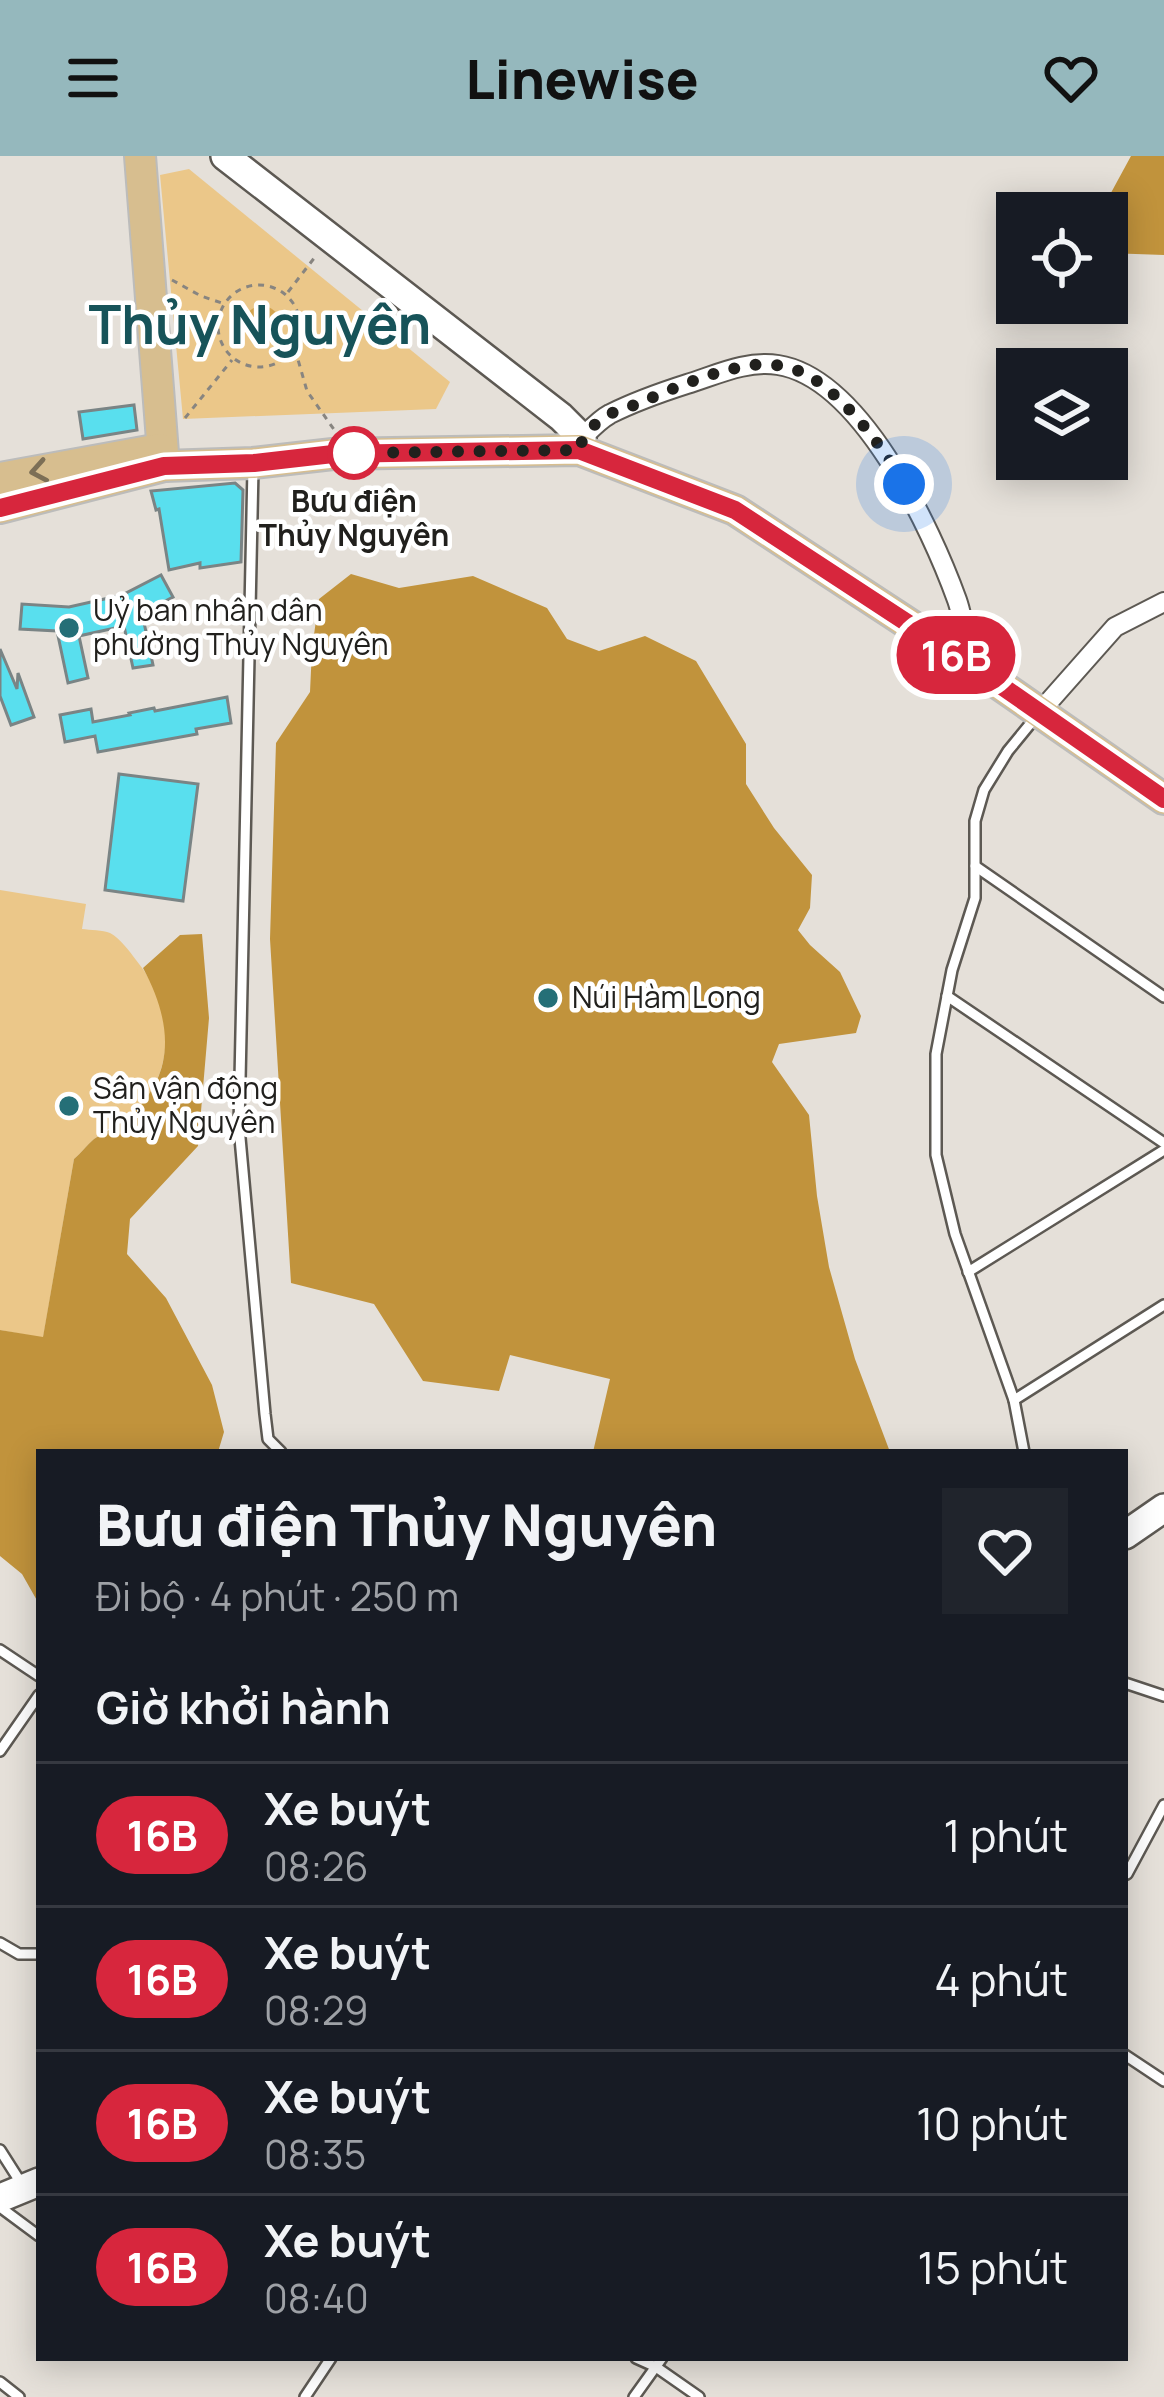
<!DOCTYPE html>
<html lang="vi">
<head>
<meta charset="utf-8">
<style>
	:root { --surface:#171b24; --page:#20242c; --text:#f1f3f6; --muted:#9ea1a6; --line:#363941; --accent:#95b8bd }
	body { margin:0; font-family:Manrope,sans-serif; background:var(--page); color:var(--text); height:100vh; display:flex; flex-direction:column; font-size:45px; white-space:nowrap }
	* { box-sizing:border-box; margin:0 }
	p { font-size:39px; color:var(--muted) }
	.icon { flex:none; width:66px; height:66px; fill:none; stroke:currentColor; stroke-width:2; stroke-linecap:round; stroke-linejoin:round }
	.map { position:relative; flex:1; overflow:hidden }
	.drawer { position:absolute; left:36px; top:1293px; width:1092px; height:912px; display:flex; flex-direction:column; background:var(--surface); border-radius:0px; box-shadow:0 6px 30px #0003 }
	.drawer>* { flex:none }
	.badge { padding:0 24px; border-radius:39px; font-size:42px; line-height:78px }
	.buttons { position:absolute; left:996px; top:36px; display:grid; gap:24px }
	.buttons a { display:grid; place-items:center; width:132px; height:132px; border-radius:0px; background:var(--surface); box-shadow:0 6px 30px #0003; font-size:60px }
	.you { position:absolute; width:60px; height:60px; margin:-30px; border:9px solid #fff; border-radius:50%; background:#1a73e8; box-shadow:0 0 0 18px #1a73e833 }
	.map>.badge { position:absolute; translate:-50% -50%; box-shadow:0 0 0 6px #fff }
	h2 { padding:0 60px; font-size:45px; line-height:108px }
	.round { display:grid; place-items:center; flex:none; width:126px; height:126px; border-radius:0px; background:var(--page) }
	.overview { display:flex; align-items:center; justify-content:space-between; height:204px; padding:0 60px }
	h1 { font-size:57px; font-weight:800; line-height:90px }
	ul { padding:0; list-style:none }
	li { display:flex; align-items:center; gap:36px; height:144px; padding:0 60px; border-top:3px solid var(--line) }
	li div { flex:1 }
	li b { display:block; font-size:45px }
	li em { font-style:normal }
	li .badge { min-width:132px; font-weight:700; text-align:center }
	header { display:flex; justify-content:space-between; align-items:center; height:156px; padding:0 60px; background:var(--accent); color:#111; font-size:54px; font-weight:800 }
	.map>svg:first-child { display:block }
	.green { fill:#ebc789 }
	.forest { fill:#c1933c }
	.water { fill:#d3a44f }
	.building { fill:#59dfee; stroke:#7a8485; stroke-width:3 }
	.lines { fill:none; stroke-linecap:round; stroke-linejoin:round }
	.lane-casing { stroke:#5d5953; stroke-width:14 }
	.street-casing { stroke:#5d5953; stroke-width:22 }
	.secondary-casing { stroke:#5d5953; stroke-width:32 }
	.primary-casing { stroke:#bcbcbb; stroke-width:34 }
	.path { stroke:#888580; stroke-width:3; stroke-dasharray:6 6; stroke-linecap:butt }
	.lane { stroke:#fff; stroke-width:9 }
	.street { stroke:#fff; stroke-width:18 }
	.secondary { stroke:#fff; stroke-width:27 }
	.primary { stroke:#d7be8f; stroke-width:30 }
	.oneway { stroke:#7c6f56 }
	.line-casing { stroke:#fff; stroke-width:27 }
	.line { stroke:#d7263d; stroke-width:18 }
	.walk { stroke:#21201d; stroke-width:12; stroke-dasharray:0 21.6 }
	.stop-dot { fill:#fff; stroke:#d7263d; stroke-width:6 }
	.poi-dot { fill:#256f77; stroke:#fff; stroke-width:4.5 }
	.labels { text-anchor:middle; stroke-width:9; stroke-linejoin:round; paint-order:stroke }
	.stop-label { font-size:30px; font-weight:bold; fill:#21201d; stroke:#fff }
	.poi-label { font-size:30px; fill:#21201d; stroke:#fff; text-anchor:start }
	.town-label { font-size:54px; font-weight:bold; fill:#175359; stroke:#fff }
</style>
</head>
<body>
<header><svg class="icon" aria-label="menu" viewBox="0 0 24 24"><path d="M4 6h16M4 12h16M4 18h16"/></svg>Linewise<svg class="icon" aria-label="heart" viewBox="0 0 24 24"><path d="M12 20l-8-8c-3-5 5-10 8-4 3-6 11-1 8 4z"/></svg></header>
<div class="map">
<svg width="1164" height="2241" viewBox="0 0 1164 2241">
	<rect width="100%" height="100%" fill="#e5e0d9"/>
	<g class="green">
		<path d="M189,13L450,226L436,253L183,263L160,19Z"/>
		<path d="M0,734L86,748L82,773C90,774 103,774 110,777C120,782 130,796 136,804C166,840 177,893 151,935C137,958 114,968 94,983C87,989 81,997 74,1003L43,1182L0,1174Z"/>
	</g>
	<g class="forest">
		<path d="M1131,0H1164V99L1107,97V57H1100Z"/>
		<path d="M351,418L399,432L473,420L547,452L567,483L599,495L645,480L696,505L746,588V628L774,672L812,719L810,752L798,774L810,789L840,816L861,860L856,877L779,888L772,906L809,959L817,1040L829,1111L855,1203L890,1296H593L610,1223L510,1199L499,1235L423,1225L374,1148L291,1127L270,783L276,587L310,536L312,493L319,443Z"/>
		<path d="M202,778L209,862L198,990L130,1063L127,1098L166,1142L212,1229L224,1276L218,1296H39V1448L22,1418L0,1400V1174L43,1181L74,1003C81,997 87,989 94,983C104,976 116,971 126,963C178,920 172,866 143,812L180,779Z"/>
	</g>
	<circle class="water" cx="262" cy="168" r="18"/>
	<g class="building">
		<path d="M134,249L137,274L83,283L79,256Z"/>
		<path d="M235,327L243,334L241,406L200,412V407L169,414L159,353L156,354L151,335Z"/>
		<path d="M161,419L173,441L142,457L153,509L133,512L124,470L79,480L88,522L68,527L57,475L20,473L22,448L69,451L122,439Z"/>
		<path d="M0,493L17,533L18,517L34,561L11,569L0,540Z"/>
		<path d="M227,541L231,567L196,573L197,578L98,596L95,580L65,586L60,559L91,553L93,566L130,559L129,557L154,552L155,555Z"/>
		<path d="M119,618L198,628L183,745L105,734Z"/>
	</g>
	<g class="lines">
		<defs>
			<g id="lane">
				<path d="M253,312L239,971L265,1258L268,1283L281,1296"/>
				<path d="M975,710L1164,841"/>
				<path d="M947,840L1164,987"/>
				<path d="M968,1116L1164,994"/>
				<path d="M1014,1244L1164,1149"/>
				<path d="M1024,1296L1014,1244L955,1078L936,999V898L952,814L975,742V665L984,634L1008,595L1035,562"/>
				<path d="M0,1494L39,1520"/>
				<path d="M1125,1527L1164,1540"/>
				<path d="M0,1595L39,1539"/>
				<path d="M1127,1718L1164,1649"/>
				<path d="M0,1787L19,1798H39"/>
				<path d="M1125,1899L1164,1925"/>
				<path d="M0,1994L21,2027"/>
				<path d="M0,2051L39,2080"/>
				<path d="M636,2202L656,2211L699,2241"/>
				<path d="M0,2226L19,2241"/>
				<path d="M305,2241L331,2202"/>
				<path d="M634,2241L662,2202"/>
			</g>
			<g id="street">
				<path d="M582,282C590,274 599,264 610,258C634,246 662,236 687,228C716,219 747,204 778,209C861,222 931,372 957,444C964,464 966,486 970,508"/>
				<path d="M1038,558L1115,471L1164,446"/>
			</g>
			<g id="secondary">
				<path d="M225,0L561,261L582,282L579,294"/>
				<path d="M1125,1379L1164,1352"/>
				<path d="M0,2042L39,2026"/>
			</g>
			<g id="primary">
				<path d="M140,0L164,310"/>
				<path d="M0,322L160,293"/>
				<path d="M0,352L164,310L253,307L333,298L579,294L735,354L970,508L1164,643"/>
			</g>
		</defs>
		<use href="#lane" class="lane-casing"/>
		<use href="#street" class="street-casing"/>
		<use href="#secondary" class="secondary-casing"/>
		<use href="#primary" class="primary-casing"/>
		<g class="path">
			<path d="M172,124L201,140L222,147"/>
			<circle cx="259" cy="170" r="41"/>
			<path d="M288,136L315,101"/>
			<path d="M295,193L307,235L335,275"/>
			<path d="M185,262L232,204"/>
		</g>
		<use href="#lane" class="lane"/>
		<use href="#street" class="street"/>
		<use href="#secondary" class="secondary"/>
		<use href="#primary" class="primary"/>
	</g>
	<defs><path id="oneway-chevron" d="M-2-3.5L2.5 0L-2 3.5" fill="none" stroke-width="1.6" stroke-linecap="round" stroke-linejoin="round" transform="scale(3)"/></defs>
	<use class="oneway" href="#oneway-chevron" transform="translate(39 315) rotate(170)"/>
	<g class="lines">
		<defs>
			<path id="line" d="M0,352L164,310L254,307L333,298L579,294L735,354L970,508L1164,643"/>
		</defs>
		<use href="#line" class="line-casing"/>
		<use href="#line" class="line"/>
		<path class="walk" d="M354,297H352L579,294C582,280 594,267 607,260C614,255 624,253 632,250C671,234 712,214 754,209C769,207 786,210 799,215C838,231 884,292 904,328"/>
	</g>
	<circle class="stop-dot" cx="354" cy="297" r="24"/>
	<g class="poi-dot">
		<circle cx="69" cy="472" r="12"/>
		<circle cx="548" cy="842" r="12"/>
		<circle cx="69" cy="950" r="12"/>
	</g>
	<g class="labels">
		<g class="stop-label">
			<text x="354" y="356">Bưu điện<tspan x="354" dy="34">Thủy Nguyên</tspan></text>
		</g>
		<g class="poi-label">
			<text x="93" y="465">Uỷ ban nhân dân<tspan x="93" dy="34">phường Thủy Nguyên</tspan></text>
			<text x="572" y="852">Núi Hàm Long</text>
			<text x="93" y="943">Sân vận động<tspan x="93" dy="34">Thủy Nguyên</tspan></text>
		</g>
		<g class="town-label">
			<text x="260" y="188">Thủy Nguyên</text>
		</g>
	</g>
</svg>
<div class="buttons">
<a><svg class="icon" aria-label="locate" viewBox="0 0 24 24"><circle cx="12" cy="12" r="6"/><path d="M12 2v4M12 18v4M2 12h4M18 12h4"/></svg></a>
<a><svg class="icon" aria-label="layers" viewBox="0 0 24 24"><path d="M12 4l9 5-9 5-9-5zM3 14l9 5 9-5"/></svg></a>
</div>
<div class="you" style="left:904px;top:328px"></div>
<b class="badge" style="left:956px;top:499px;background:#d7263d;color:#fff">16B</b>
<section class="drawer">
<div class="overview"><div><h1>Bưu điện Thủy Nguyên</h1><p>Đi bộ · 4 phút · 250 m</p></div><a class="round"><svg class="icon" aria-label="heart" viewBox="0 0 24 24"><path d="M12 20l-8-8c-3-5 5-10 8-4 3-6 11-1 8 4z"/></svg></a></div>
<h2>Giờ khởi hành</h2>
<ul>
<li><span class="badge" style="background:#d7263d;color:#fff">16B</span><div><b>Xe buýt</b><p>08:26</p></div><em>1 phút</em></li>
<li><span class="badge" style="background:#d7263d;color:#fff">16B</span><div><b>Xe buýt</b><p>08:29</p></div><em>4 phút</em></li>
<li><span class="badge" style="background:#d7263d;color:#fff">16B</span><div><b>Xe buýt</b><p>08:35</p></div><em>10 phút</em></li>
<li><span class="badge" style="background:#d7263d;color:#fff">16B</span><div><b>Xe buýt</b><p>08:40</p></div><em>15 phút</em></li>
</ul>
</section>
</div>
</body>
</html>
